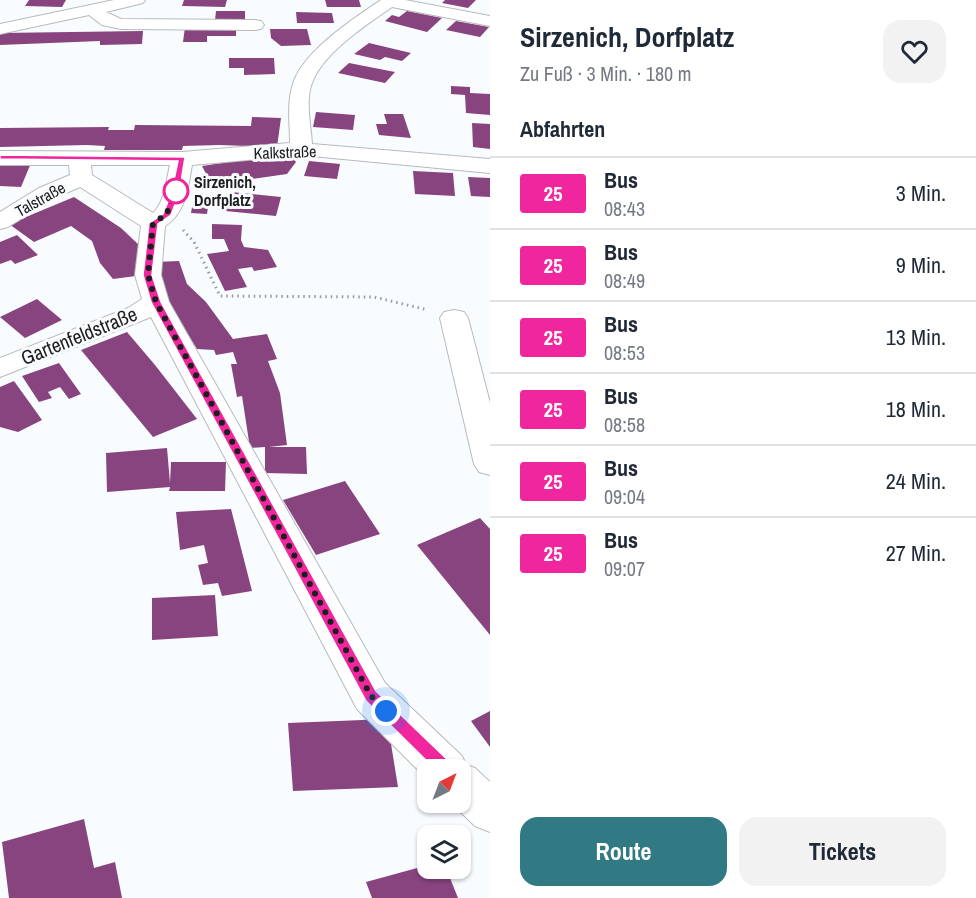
<!DOCTYPE html>
<html lang="de">
<head>
<meta charset="utf-8">
<style>
	:root { --surface:#fff; --page:#f2f2f3; --text:#1f2937; --muted:#747a83; --line:#e0e1e3; --accent:#317983 }
	body { margin:0; font-family:"Archivo Narrow",sans-serif; background:var(--page); color:var(--text); height:100vh; display:flex; flex-direction:column; font-size:22px; white-space:nowrap }
	* { box-sizing:border-box; margin:0 }
	p { font-size:20px; color:var(--muted) }
	.icon { flex:none; width:33px; height:33px; fill:none; stroke:currentColor; stroke-width:2; stroke-linecap:round; stroke-linejoin:round }
	.map { position:relative; flex:1; overflow:hidden }
	.side { display:flex; flex-direction:column; background:var(--surface); width:486px }
	.side>* { flex:none }
	.badge { padding:0 12px; border-radius:4px; font-size:21px; line-height:39px }
	.needle { width:39px; rotate:42deg }
	.buttons { position:absolute; left:417px; top:759px; display:grid; gap:12px }
	.buttons a { display:grid; place-items:center; width:54px; height:54px; border-radius:12px; background:var(--surface); box-shadow:0 2px 4px #0004; font-size:30px }
	.you { position:absolute; width:30px; height:30px; margin:-15px; border:4px solid #fff; border-radius:50%; background:#1a73e8; box-shadow:0 0 0 9px #1a73e833 }
	.map>.badge { position:absolute; translate:-50% -50%; box-shadow:0 0 0 3px #fff }
	h2 { padding:0 30px; font-size:22px; line-height:54px }
	.round { display:grid; place-items:center; flex:none; width:63px; height:63px; border-radius:18px; background:var(--page) }
	.head { display:flex; align-items:center; justify-content:space-between; height:102px; padding:0 30px }
	h1 { font-size:28px; font-weight:800; line-height:45px }
	.cta { display:flex; gap:12px; margin-top:auto; padding:12px 30px }
	.cta a { flex:1; height:69px; border-radius:18px; background:var(--accent); color:#fff; font-size:24px; font-weight:800; line-height:69px; text-align:center }
	.cta a+a { background:var(--page); color:var(--text) }
	ul { padding:0; list-style:none }
	li { display:flex; align-items:center; gap:18px; height:72px; padding:0 30px; border-top:2px solid var(--line) }
	li div { flex:1 }
	li b { display:block; font-size:22px }
	li em { font-style:normal }
	li .badge { min-width:66px; font-weight:700; text-align:center }
	main { display:flex; flex:1; min-height:0 }
	.map>svg:first-child { display:block }
	.building { fill:#88447f }
	.lines { fill:none; stroke-linecap:round; stroke-linejoin:round }
	.minor-casing { stroke:#b6babd; stroke-width:2 }
	.path { stroke:#989a9d; stroke-width:3; stroke-dasharray:1.5 4; stroke-linecap:butt }
	.minor { fill:#fff; fill-rule:evenodd }
	.line { fill:#ef269d; stroke:#fff; stroke-width:1.5 }
	.walk { stroke:#1d1e1f; stroke-width:6; stroke-dasharray:0 10.8 }
	.stop-dot { fill:#fff; stroke:#ef269d; stroke-width:3 }
	.labels { text-anchor:middle; stroke-width:6; stroke-linejoin:round; paint-order:stroke }
	.far-street-label { font-size:16px; fill:#1d1e1f; stroke:#f9fcff }
	.far-stop-label { font-size:16px; font-weight:bold; fill:#1d1e1f; stroke:#f9fcff; text-anchor:start }
	.street-label { font-size:20px; fill:#1d1e1f; stroke:#f9fcff }
</style>
</head>
<body>
<main>
<div class="map">
<svg width="490" height="898" viewBox="0 0 490 898">
	<rect width="100%" height="100%" fill="#f9fcff"/>
	<g class="building">
		<path d="M29,0H66L62,7L25,6Z"/>
		<path d="M184,0H227L225,7L182,6Z"/>
		<path d="M325,0H359L361,7H327Z"/>
		<path d="M445,0H476L468,8L442,3Z"/>
		<path d="M216,11H245V20H215Z"/>
		<path d="M407,11L442,18L427,32L385,21L392,15L399,17Z"/>
		<path d="M296,12L332,13L334,23H297Z"/>
		<path d="M456,21L489,27L480,37L446,30Z"/>
		<path d="M185,27H236V36H207V42H183Z"/>
		<path d="M270,29H307L311,45L281,46L271,38Z"/>
		<path d="M143,31L142,44L100,45V41L0,45V33Z"/>
		<path d="M369,43L411,53L402,61L385,57L380,60L354,54Z"/>
		<path d="M229,58H274L275,74L244,75V68H229Z"/>
		<path d="M349,63L395,72L385,83L338,73Z"/>
		<path d="M451,86L470,87V93L490,94V115L466,113L465,95L451,94Z"/>
		<path d="M316,112L355,115L353,130L313,127Z"/>
		<path d="M384,114H403L411,138L379,135L376,124H387Z"/>
		<path d="M252,117L281,118L277,147L219,145L183,146L182,150H104L105,146L87,145L0,147V128L109,127L108,130H134L135,125L251,126Z"/>
		<path d="M472,123L490,124V149L473,147Z"/>
		<path d="M289,153L296,162L287,174L212,185L202,166Z"/>
		<path d="M309,161L340,164L337,179L304,176Z"/>
		<path d="M0,163H31L21,187L0,186Z"/>
		<path d="M413,171L453,173L455,196L415,194Z"/>
		<path d="M468,177L490,178V197L471,196Z"/>
		<path d="M231,192L281,197L276,216L225,211L228,204L224,203Z"/>
		<path d="M74,197L121,228L139,245L136,276L113,279L100,263L92,241L71,226L34,242L9,224Z"/>
		<path d="M193,201H209L207,214L191,213Z"/>
		<path d="M212,224L242,225L241,240L244,247L268,250L277,267L254,271L252,267L238,269L247,287L225,291L207,254L229,251L224,239H212Z"/>
		<path d="M17,235L38,255L15,264L11,260L0,264V242Z"/>
		<path d="M179,261L187,284L206,302L233,339L267,334L277,359L268,361L280,393L287,445L269,447H306L307,474L265,473V447L250,448L242,396L237,397L231,364H237L233,352L216,355L214,350L197,349L173,311L163,290L155,262Z"/>
		<path d="M37,299L62,320L25,338L0,317Z"/>
		<path d="M127,332L155,365L197,419L153,437L81,350Z"/>
		<path d="M59,363L81,394L69,399L60,387L48,392L52,398L39,402L22,376Z"/>
		<path d="M14,381L42,420L18,432L0,427V387Z"/>
		<path d="M167,448L170,483L171,462H226L225,491H169L170,487L107,492L106,453Z"/>
		<path d="M345,481L380,534L316,555L283,500Z"/>
		<path d="M231,509L252,591L222,596L218,583L203,585L198,565L208,563L204,545L180,550L176,512Z"/>
		<path d="M480,518L490,529V635L417,545Z"/>
		<path d="M215,595L218,636L152,640V598Z"/>
		<path d="M490,711V747L471,721Z"/>
		<path d="M387,719L398,787L293,791L288,723Z"/>
		<path d="M84,819L94,868L115,862L122,898H9L2,842Z"/>
		<path d="M428,865V868H446L458,898H372L366,882Z"/>
	</g>
	<g class="lines">
		<defs>
			<g id="minor">
				<path d="M114,0H145L143,3L106,12L121,19L255,20L261,21L264,25L261,29L255,30L121,29L102,25L89,15L0,34V24Z"/>
				<path d="M381,0H405L490,16V26L392,7C366,25 323,53 312,83C305,101 311,125 312,144L490,159V173L301,155L192,165C188,187 186,213 165,226L161,275L169,302L385,683L462,756L466,765L475,768L490,782V832L475,826L450,802H460V770H428V780L357,709L151,317L0,377V358L128,308L142,299L135,275L141,226L80,187L55,198L8,227L0,229V212L39,188L70,175L69,165H0V151L182,152L290,143C290,125 287,105 292,87C300,53 353,19 381,0ZM91,165H170C166,181 165,202 153,213L92,175Z"/>
				<path d="M454,310L464,312L468,318L490,403V475L479,472L474,464L440,318L444,312Z"/>
			</g>
		</defs>
		<use href="#minor" class="minor-casing"/>
		<path class="path" d="M183,230L194,242L220,296L374,297L428,310"/>
		<use href="#minor" class="minor"/>
	</g>
	<path class="line" d="M0,155L185,157L179,194L171,215L158,224L152,275L161,302L376,691L452,764L455,770L452,775L447,777L441,775L366,701L151,302L143,275L149,223L163,214L171,194L178,161L0,159Z"/>
	<g class="lines">
		<path class="walk" d="M176,191L166,215L153,223L148,275L156,302L371,696L386,711"/>
	</g>
	<circle class="stop-dot" cx="176" cy="191" r="12"/>
	<g class="labels">
		<g class="far-street-label">
			<text transform="translate(285 152) rotate(-2)" y="6">Kalkstraße</text>
			<text transform="translate(40 199) rotate(-29)" y="6">Talstraße</text>
		</g>
		<g class="far-stop-label">
			<text x="194" y="188">Sirzenich,<tspan x="194" dy="18">Dorfplatz</tspan></text>
		</g>
		<g class="street-label">
			<text transform="translate(79 336) rotate(-22)" y="7">Gartenfeldstraße</text>
		</g>
	</g>
</svg>
<div class="buttons">
<a><svg class="needle" viewBox="-14 -14 28 28"><path d="M0-13l5 13h-10z" fill="#e53935"/><path d="M0 13l5-13h-10z" fill="#747a83"/></svg></a>
<a><svg class="icon" aria-label="layers" viewBox="0 0 24 24"><path d="M12 4l9 5-9 5-9-5zM3 14l9 5 9-5"/></svg></a>
</div>
<div class="you" style="left:386px;top:711px"></div>
</div>
<section class="side">
<div class="head"><div><h1>Sirzenich, Dorfplatz</h1><p>Zu Fuß · 3 Min. · 180 m</p></div><a class="round"><svg class="icon" aria-label="heart" viewBox="0 0 24 24"><path d="M12 20l-8-8c-3-5 5-10 8-4 3-6 11-1 8 4z"/></svg></a></div>
<h2>Abfahrten</h2>
<ul>
<li><span class="badge" style="background:#ef269d;color:#fff">25</span><div><b>Bus</b><p>08:43</p></div><em>3 Min.</em></li>
<li><span class="badge" style="background:#ef269d;color:#fff">25</span><div><b>Bus</b><p>08:49</p></div><em>9 Min.</em></li>
<li><span class="badge" style="background:#ef269d;color:#fff">25</span><div><b>Bus</b><p>08:53</p></div><em>13 Min.</em></li>
<li><span class="badge" style="background:#ef269d;color:#fff">25</span><div><b>Bus</b><p>08:58</p></div><em>18 Min.</em></li>
<li><span class="badge" style="background:#ef269d;color:#fff">25</span><div><b>Bus</b><p>09:04</p></div><em>24 Min.</em></li>
<li><span class="badge" style="background:#ef269d;color:#fff">25</span><div><b>Bus</b><p>09:07</p></div><em>27 Min.</em></li>
</ul>
<div class="cta"><a>Route</a><a>Tickets</a></div>
</section>
</main>
</body>
</html>
